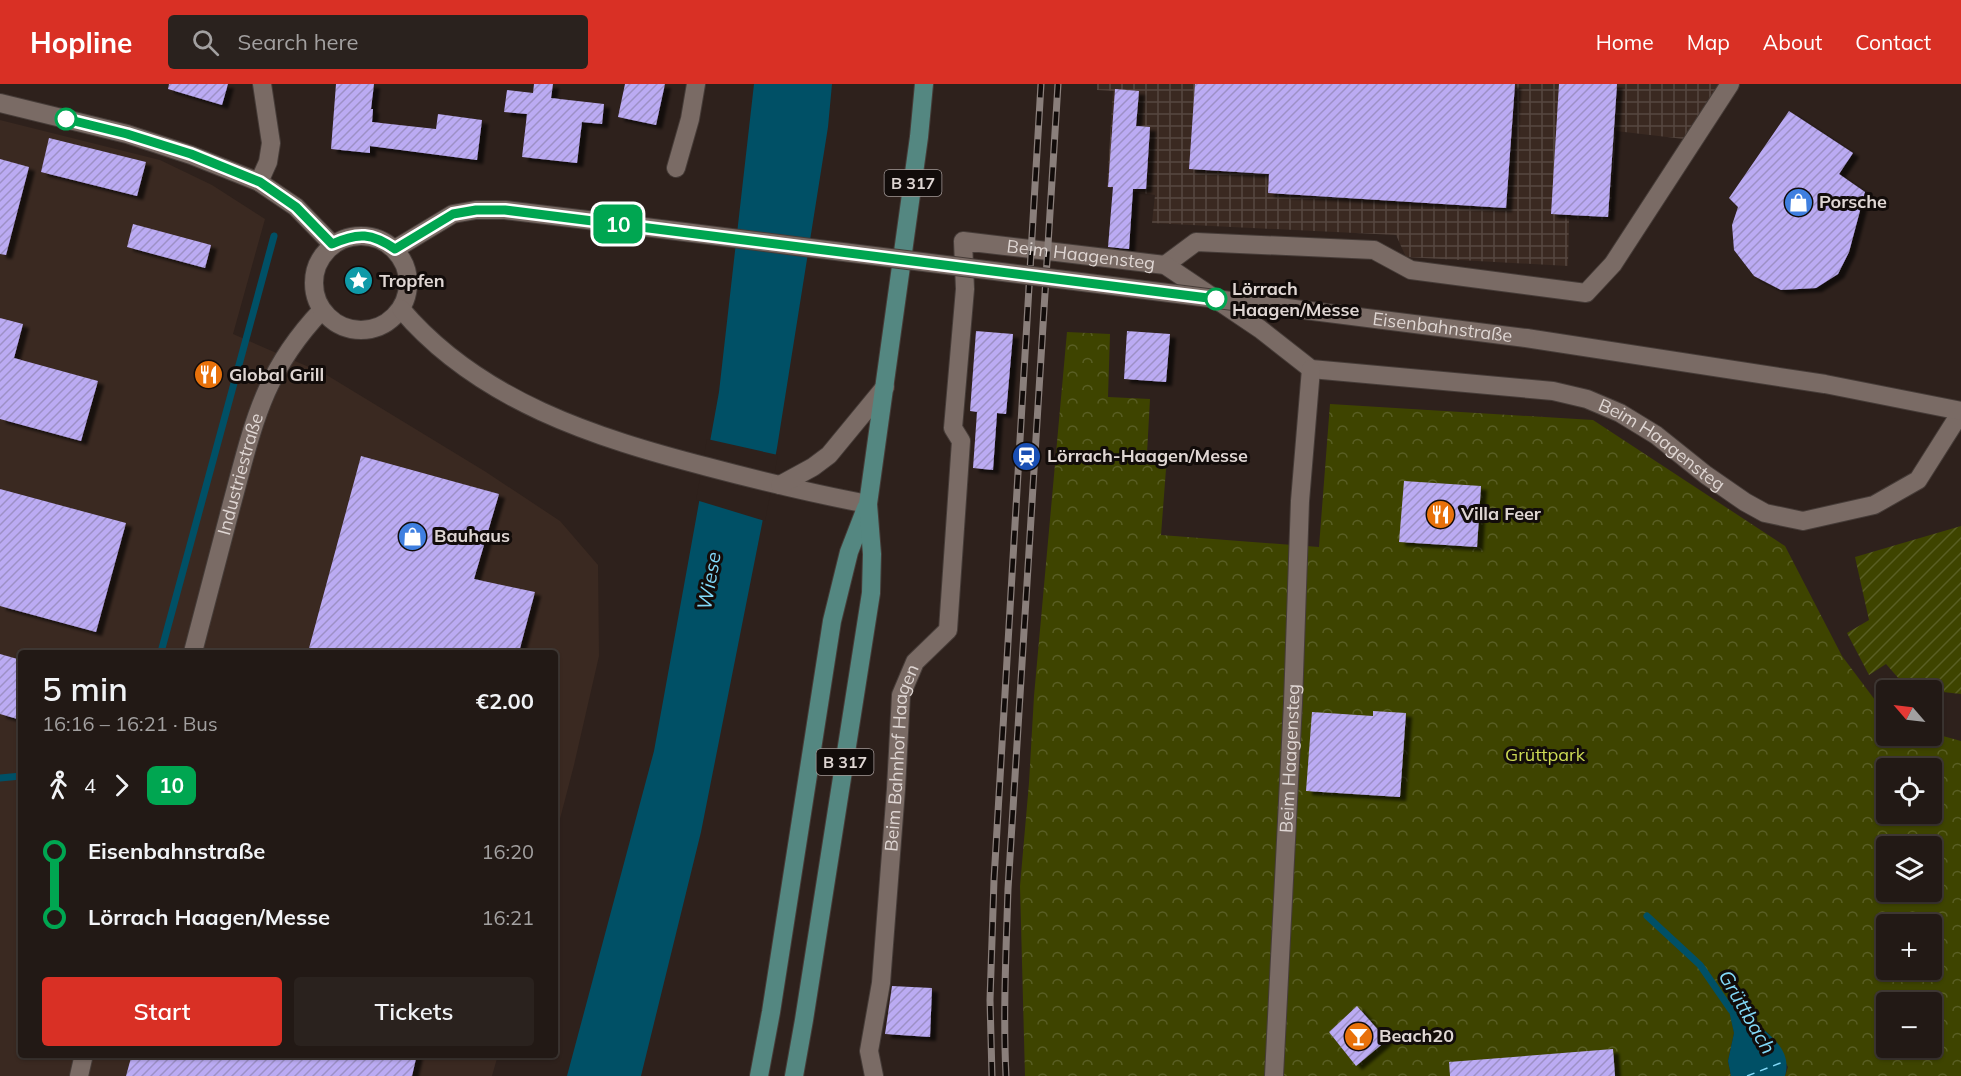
<!DOCTYPE html>
<html lang="en">
<head>
<meta charset="utf-8">
<style>
	:root { --surface:#221915; --page:#2a221e; --text:#f1f3f6; --muted:#a2a0a0; --line:#3f3834; --accent:#d93025 }
	body { margin:0; font-family:Mulish,sans-serif; background:var(--page); color:var(--text); height:100vh; display:flex; flex-direction:column; font-size:22px; white-space:nowrap }
	* { box-sizing:border-box; margin:0 }
	p { font-size:20px; color:var(--muted) }
	.icon { flex:none; width:33px; height:33px; fill:none; stroke:currentColor; stroke-width:2; stroke-linecap:round; stroke-linejoin:round }
	.map { position:relative; flex:1; overflow:hidden }
	.side { position:absolute; left:18px; top:566px; width:540px; height:408px; display:flex; flex-direction:column; background:var(--surface); border-radius:6px; box-shadow:0 2px 4px #0004,0 0 0 2px var(--line) }
	.side>* { flex:none }
	.badge { padding:0 12px; border-radius:9px; font-size:21px; line-height:39px }
	.needle { width:39px; rotate:298deg }
	.tools { position:absolute; left:1876px; top:596px; display:grid; gap:12px }
	.tools a { display:grid; place-items:center; width:66px; height:66px; border-radius:6px; background:var(--surface); box-shadow:0 2px 4px #0004,0 0 0 2px var(--line); font-size:30px }
	.map>.badge { position:absolute; translate:-50% -50%; box-shadow:0 0 0 3px #fff }
	.legs { display:flex; align-items:center; gap:9px; height:66px; padding:0 24px; font-size:20px }
	.legs p { margin-inline-start:auto }
	.head { display:flex; align-items:center; justify-content:space-between; height:102px; padding:0 24px }
	h1 { font-size:33px; font-weight:600; line-height:45px }
	.action { display:flex; gap:12px; margin-top:auto; padding:12px 24px }
	.action a { flex:1; height:69px; border-radius:6px; background:var(--accent); color:#fff; font-size:24px; font-weight:600; line-height:69px; text-align:center }
	.action a+a { background:var(--page); color:var(--text) }
	ul { padding:0 24px; list-style:none }
	li { display:flex; align-items:center; gap:21px; height:66px; font-size:22px }
	li i { display:grid; place-items:center; width:9px; height:100%; margin:0 8px; background:currentColor }
	li i::after { content:''; width:15px; height:15px; margin:-8px; border:4px solid; border-radius:50%; background:var(--surface) }
	li p { margin-inline-start:auto }
	li:first-child i { background:linear-gradient(#0000 50%,currentColor 0) }
	li:last-child i { background:linear-gradient(currentColor 50%,#0000 0) }
	header { display:flex; align-items:center; gap:36px; box-sizing:border-box; height:84px; padding:0 30px; background:var(--accent); color:#fff }
	header strong { font-size:28px }
	nav { display:flex; gap:33px; margin-inline-start:auto; font-size:21px }
	.search { width:420px; height:54px; background:var(--page); display:flex; align-items:center; gap:15px; box-sizing:border-box; padding:0 21px; border-radius:6px; color:var(--muted); font-size:22px }
	.map>svg:first-child { display:block }
	.built { fill:#3a2921 }
	.industrial { fill:url(#industrial-grid) }
	.park { fill:url(#park-crowns); fill-rule:evenodd }
	.garden { fill:url(#garden-furrows) }
	.water { fill:#005066 }
	.pier { fill:#2e211c }
	.lines { fill:none; stroke-linecap:round; stroke-linejoin:round }
	.stream { stroke:#005066; stroke-width:7 }
	.ferry { stroke:#82d9f8; stroke-width:1.5; stroke-dasharray:8 6; stroke-linecap:butt }
	.building { fill:url(#building-hatch); filter:url(#shadow) }
	.minor-casing { stroke:#463c38; stroke-width:20 }
	.tertiary-casing { stroke:#463c38; stroke-width:20 }
	.primary-casing { stroke:#463c38; stroke-width:20 }
	.minor { stroke:#7a6b65; stroke-width:18 }
	.tertiary { stroke:#7a6b65; stroke-width:18 }
	.primary { stroke:#548781; stroke-width:18 }
	.rail-casing { stroke:#8a7f7b; stroke-width:7 }
	.rail { stroke:#120c0a; stroke-width:4.5; stroke-dasharray:14; stroke-linecap:butt }
	.tertiary-bridge-casing { stroke:#463c38; stroke-width:20; stroke-linecap:butt }
	.tertiary-bridge { stroke:#7a6b65; stroke-width:18 }
	.line-1-casing { stroke:#fff; stroke-width:14 }
	.line-1 { stroke:#00a651; stroke-width:9 }
	.stop-1-dot { fill:#fff; stroke:#00a651; stroke-width:3 }
	.labels { text-anchor:middle; stroke-width:6; stroke-linejoin:round; paint-order:stroke }
	.shield { fill:#120c0a; stroke:#a29997; stroke-width:1.5 }
	.shield-label { font-size:16px; font-weight:bold; fill:#dfd6d3 }
	.poi-label { font-size:18px; font-weight:bold; fill:#dfd6d3; stroke:#120c0a; text-anchor:start }
	.street-label { font-size:18px; fill:#dfd6d3; stroke:#120c0a }
	.stop-label { font-size:18px; font-weight:bold; fill:#dfd6d3; stroke:#120c0a; text-anchor:start }
	.park-label { font-size:18px; fill:#cddb55; stroke:#120c0a }
	.water-label { font-size:20px; font-style:italic; fill:#82d9f8; stroke:#120c0a }
</style>
</head>
<body>
<header>
<strong>Hopline</strong>
<div class="search"><svg class="icon" aria-label="search" viewBox="0 0 24 24"><circle cx="10" cy="10" r="6"/><path d="M15 15l6 6"/></svg>Search here</div>
<nav><a>Home</a><a>Map</a><a>About</a><a>Contact</a></nav>
</header>
<div class="map">
<svg width="1961" height="992" viewBox="0 0 1961 992">
	<defs>
		<pattern id="industrial-grid" width="8" height="8" patternUnits="userSpaceOnUse" patternTransform="scale(1.5)"><rect width="8" height="8" fill="#3a2921"/><path d="M0 4h8M4 0v8" fill="none" stroke="#564740"/></pattern>
		<pattern id="park-crowns" width="20" height="18" patternUnits="userSpaceOnUse" patternTransform="scale(1.5)"><rect width="20" height="18" fill="#3e4400"/><path d="M2 6a3 3 0 1 1 6 0M12 15a3 3 0 1 1 6 0" fill="none" stroke="#595e24"/></pattern>
		<pattern id="garden-furrows" width="10" height="10" patternUnits="userSpaceOnUse" patternTransform="scale(1.5)"><rect width="10" height="10" fill="#3e4400"/><path d="M-1 1l2-2M0 10L10 0M9 11l2-2" fill="none" stroke="#595e24"/></pattern>
		<pattern id="building-hatch" width="6" height="6" patternUnits="userSpaceOnUse" patternTransform="scale(1.5)"><rect width="6" height="6" fill="#bbabf3"/><path d="M-1 1l2-2M0 6l6-6M5 7l2-2" fill="none" stroke="#9d90c6"/></pattern>
		<filter id="shadow"><feDropShadow dx="6" dy="4" stdDeviation="1.5" flood-color="#0009"/></filter>
	</defs>
	<rect width="100%" height="100%" fill="#2e211c"/>
	<path class="built" d="M0,36L160,76L212,101L265,135L233,250L325,290L486,388L560,437L598,481L599,572L574,681L555,754V568H21V970L498,971L492,992H0Z"/>
	<path class="industrial" d="M1097,0H1720L1684,55L1616,47L1610,136L1569,134L1568,182L1406,173L1396,151L1152,139L1155,111L1107,103L1113,7L1097,6Z"/>
	<path class="park" d="M1067,248L1110,250L1108,313L1150,315L1147,369L1167,372L1161,451L1319,463L1330,320L1593,336L1785,462L1842,572L1887,632V651H1932V649L1961,657V992H1785L1788,983L1769,950L1728,918L1734,949L1728,977L1731,992H1025L1020,802L1029,699L1034,612ZM1887,684H1932V729H1887ZM1887,762H1932V807H1887ZM1887,840H1932V885H1887ZM1887,918H1932V963H1887Z"/>
	<path class="garden" d="M1961,442V610L1907,604L1886,580L1869,591L1847,549L1869,536L1855,473Z"/>
	<g class="water">
		<path d="M754,0H832L828,43L777,364L701,748L641,992H567L654,667L719,308Z"/>
		<path d="M1727,918C1739,925 1747,932 1758,941C1774,954 1792,969 1785,992H1731L1728,977L1734,949Z"/>
	</g>
	<path class="pier" d="M707,355L778,371L765,437L696,416Z"/>
	<g class="lines">
		<g class="stream">
			<path d="M161,568L274,152"/>
			<path d="M0,694L21,692"/>
			<path d="M1647,832L1700,881L1731,926"/>
		</g>
		<path class="ferry" d="M1747,992L1783,978"/>
	</g>
	<g class="building">
		<path d="M169,0H228L222,21L168,5Z"/>
		<path d="M336,0H374L371,25H373L372,38L436,45L438,30L482,36L477,76L370,62V69L331,65Z"/>
		<path d="M534,0H553L551,14L604,20L602,40L582,38L577,79L522,73L527,30L504,28L507,6L533,9Z"/>
		<path d="M625,0H665L656,41L618,33Z"/>
		<path d="M1195,0H1515L1506,124L1268,109L1269,90L1189,85Z"/>
		<path d="M1559,0H1617L1608,133L1551,130Z"/>
		<path d="M1115,5L1139,7L1136,42L1150,43L1146,105H1133L1129,165L1108,163L1113,103H1108Z"/>
		<path d="M1789,27L1853,69L1839,90L1865,108L1849,168L1838,190L1816,204L1781,206L1754,192L1734,166L1732,141L1738,123L1729,114Z"/>
		<path d="M49,54L146,78L137,112L41,88Z"/>
		<path d="M0,75L29,83L6,171L0,170Z"/>
		<path d="M133,140L211,161L205,184L127,163Z"/>
		<path d="M0,234L23,240L14,274L98,297L81,357L0,335Z"/>
		<path d="M976,247L1013,250L1006,330L997,329L993,386L973,384L977,328L970,327Z"/>
		<path d="M1127,247L1170,250L1166,298L1124,295Z"/>
		<path d="M361,372L499,410L474,495L535,508L519,568H308Z"/>
		<path d="M1404,397L1481,402L1477,463L1399,458Z"/>
		<path d="M0,405L126,439L96,548L0,522Z"/>
		<path d="M0,570L21,576V636L0,630Z"/>
		<path d="M1373,627L1406,629L1400,713L1306,707L1312,628L1373,632Z"/>
		<path d="M892,902L932,904L930,953L885,950Z"/>
		<path d="M1357,922L1387,956L1356,982L1329,948Z"/>
		<path d="M1613,965L1615,992H1450L1449,978Z"/>
		<path d="M132,970H417L412,992H126Z"/>
	</g>
	<g class="lines">
		<defs>
			<g id="minor">
				<path d="M676,84L690,35L696,0"/>
				<path d="M259,98L268,78L271,59L262,0"/>
				<path d="M1165,181L1196,158L1374,166L1411,186L1586,209L1613,180L1730,0"/>
				<path id="s1" d="M193,568C206,520 218,471 231,423C253,342 262,289 322,226"/>
				<path d="M79,992L84,970"/>
				<path id="s2" d="M874,992L869,967L881,899L896,705L901,611L915,578L948,546L961,357L953,344L965,205L963,157L1165,181L1260,245L1311,285L1553,307L1587,315L1620,329L1656,351L1706,391L1745,418L1765,429L1803,437L1874,421L1918,396L1961,328"/>
				<path id="s3" d="M1274,992L1293,619L1300,417L1311,285"/>
			</g>
			<g id="tertiary">
				<path d="M0,19L127,50L191,71L259,98L296,123L332,160"/>
				<circle cx="361" cy="199" r="47"/>
				<path d="M395,165L453,130L476,126H505L629,141"/>
				<path d="M401,225C479,317 596,354 708,383C761,397 814,410 868,420"/>
				<path d="M1526,254L1825,300L1961,327"/>
				<path d="M780,401L813,383L829,371L885,303"/>
			</g>
			<g id="primary">
				<path d="M759,992L771,928L832,537L849,468L866,424"/>
				<path d="M794,992L804,936L871,509L872,470L868,420L919,53L924,0"/>
			</g>
		</defs>
		<use href="#minor" class="minor-casing"/>
		<use href="#tertiary" class="tertiary-casing"/>
		<use href="#primary" class="primary-casing"/>
		<use href="#minor" class="minor"/>
		<use href="#tertiary" class="tertiary"/>
		<use href="#primary" class="primary"/>
		<defs>
			<g id="rail">
				<path d="M992,992L990,916L994,796L1041,0"/>
				<path d="M1006,992C1003,930 1006,868 1008,805L1058,0"/>
			</g>
		</defs>
		<use href="#rail" class="rail-casing"/>
		<use href="#rail" class="rail"/>
		<defs>
			<g id="tertiary-bridge">
				<path id="s4" d="M629,141L1526,254"/>
			</g>
		</defs>
		<use href="#tertiary-bridge" class="tertiary-bridge-casing"/>
		<use href="#tertiary-bridge" class="tertiary-bridge"/>
	</g>
	<g class="lines">
		<defs>
			<path id="line-1" d="M66,35L127,50L191,70L260,98L296,123L332,160C358,148 372,149 395,165L453,130L476,126H505L1216,215"/>
		</defs>
		<use href="#line-1" class="line-1-casing"/>
		<use href="#line-1" class="line-1"/>
	</g>
	<defs>
		<symbol id="shop-disc" viewBox="-11 -11 22 22"><circle r="9.5" fill="#3f7fe0" stroke="#120c0a"/><path d="M-5-2.5h2.3a2.7 3.5 0 0 1 5.4 0H5L5.5 6h-11ZM-1.5-2.5h3a1.5 2.3 0 0 0-3 0Z" fill="#fff"/></symbol>
		<symbol id="sight-disc" viewBox="-11 -11 22 22"><circle r="9.5" fill="#0f9aa8" stroke="#120c0a"/><path d="M0-6L1.8-2.2L6-1.7L2.9 1.2L3.7 5.4L0 3.3L-3.7 5.4L-2.9 1.2L-6-1.7L-1.8-2.2Z" fill="#fff"/></symbol>
		<symbol id="restaurant-disc" viewBox="-11 -11 22 22"><circle r="9.5" fill="#e8710a" stroke="#120c0a"/><path d="M-5-6h1v4h1v-4h1v4h1v-4h1v5L-1.5 .5V6h-2V.5L-5-1ZM5-6V6H3V1.5H1.5Q1.5-4 5-6Z" fill="#fff"/></symbol>
		<symbol id="station-disc" viewBox="-11 -11 22 22"><circle r="9.5" fill="#1a4fb4" stroke="#120c0a"/><path d="M-3-6H3Q5-6 5-4V2Q5 4 3 4L4.5 6H3L1.5 4h-3L-3 6H-4.5L-3 4Q-5 4-5 2V-4Q-5-6-3-6ZM-3.5-4v3h7v-3ZM-3.5 1v1.5H-2V1ZM2 1v1.5H3.5V1Z" fill="#fff"/></symbol>
		<symbol id="bar-disc" viewBox="-11 -11 22 22"><circle r="9.5" fill="#e8710a" stroke="#120c0a"/><path d="M-6-5H6L.8 .8V4.5H3.5V6h-7V4.5H-.8V.8Z" fill="#fff"/></symbol>
	</defs>
	<g fill-rule="evenodd">
		<use href="#shop-disc" x="1782" y="102" width="33" height="33"/>
		<use href="#sight-disc" x="342" y="180" width="33" height="33"/>
		<use href="#restaurant-disc" x="192" y="274" width="33" height="33"/>
		<use href="#station-disc" x="1010" y="356" width="33" height="33"/>
		<use href="#restaurant-disc" x="1424" y="414" width="33" height="33"/>
		<use href="#shop-disc" x="396" y="436" width="33" height="33"/>
		<use href="#bar-disc" x="1342" y="936" width="33" height="33"/>
	</g>
	<g class="stop-1-dot">
		<circle cx="66" cy="35" r="10"/>
		<circle cx="1216" cy="215" r="10"/>
	</g>
	<g class="labels">
		<g class="shield">
			<rect x="884.5" y="86" width="57" height="26" rx="4.5"/>
			<rect x="816.5" y="665" width="57" height="26" rx="4.5"/>
		</g>
		<g class="shield-label">
			<text x="913" y="105">B 317</text>
			<text x="845" y="684">B 317</text>
		</g>
		<g class="poi-label">
			<text x="1819" y="124">Porsche</text>
			<text x="379" y="203">Tropfen</text>
			<text x="229" y="297">Global Grill</text>
			<text x="1047" y="378">Lörrach-Haagen/Messe</text>
			<text x="1461" y="436">Villa Feer</text>
			<text x="434" y="458">Bauhaus</text>
			<text x="1379" y="958">Beach20</text>
		</g>
		<g class="street-label">
			<text dy="6" stroke="none"><textPath href="#s2" startOffset="976">Beim Haagensteg</textPath></text>
			<text dy="6" stroke="none"><textPath href="#s4" startOffset="820">Eisenbahnstraße</textPath></text>
			<text dy="6" stroke="none"><textPath href="#s2" startOffset="1606">Beim Haagensteg</textPath></text>
			<text dy="6" stroke="none"><textPath href="#s1" startOffset="184">Industriestraße</textPath></text>
			<text dy="6" stroke="none"><textPath href="#s3" startOffset="318">Beim Haagensteg</textPath></text>
			<text dy="6" stroke="none"><textPath href="#s2" startOffset="321">Beim Bahnhof Haagen</textPath></text>
		</g>
		<g class="stop-label">
			<text x="1232" y="211">Lörrach<tspan x="1232" dy="21">Haagen/Messe</tspan></text>
		</g>
		<g class="park-label">
			<text x="1545" y="677">Grüttpark</text>
		</g>
		<g class="water-label">
			<text transform="translate(709 497) rotate(-80)" y="7">Wiese</text>
			<text transform="translate(1747 928) rotate(60)" y="7">Grüttbach</text>
		</g>
	</g>
</svg>
<div class="tools">
<a><svg class="needle" viewBox="-14 -14 28 28"><path d="M0-13l5 13h-10z" fill="#e53935"/><path d="M0 13l5-13h-10z" fill="#a2a0a0"/></svg></a>
<a><svg class="icon" aria-label="locate" viewBox="0 0 24 24"><circle cx="12" cy="12" r="6"/><path d="M12 2v4M12 18v4M2 12h4M18 12h4"/></svg></a>
<a><svg class="icon" aria-label="layers" viewBox="0 0 24 24"><path d="M12 4l9 5-9 5-9-5zM3 14l9 5 9-5"/></svg></a>
<a>+</a>
<a>−</a>
</div>
<b class="badge" style="left:618px;top:140px;background:#00a651;color:#fff">10</b>
<section class="side">
<div class="head"><div><h1>5 min</h1><p>16:16 – 16:21 · Bus</p></div><b>€2.00</b></div>
<div class="legs"><svg class="icon" aria-label="walk" viewBox="0 0 24 24"><circle cx="13" cy="4" r="2"/><path d="M13 8l-2 6 4 7M11 14l-3 7M7 12l3-4h3l4 4"/></svg>4<svg class="icon" aria-label="forward" viewBox="0 0 24 24"><path d="M9 5l7 7-7 7"/></svg><b class="badge" style="background:#00a651;color:#fff">10</b></div>
<ul>
<li><i style="color:#00a651"></i><b>Eisenbahnstraße</b><p>16:20</p></li>
<li><i style="color:#00a651"></i><b>Lörrach Haagen/Messe</b><p>16:21</p></li>
</ul>
<div class="action"><a>Start</a><a>Tickets</a></div>
</section>
</div>
</body>
</html>
